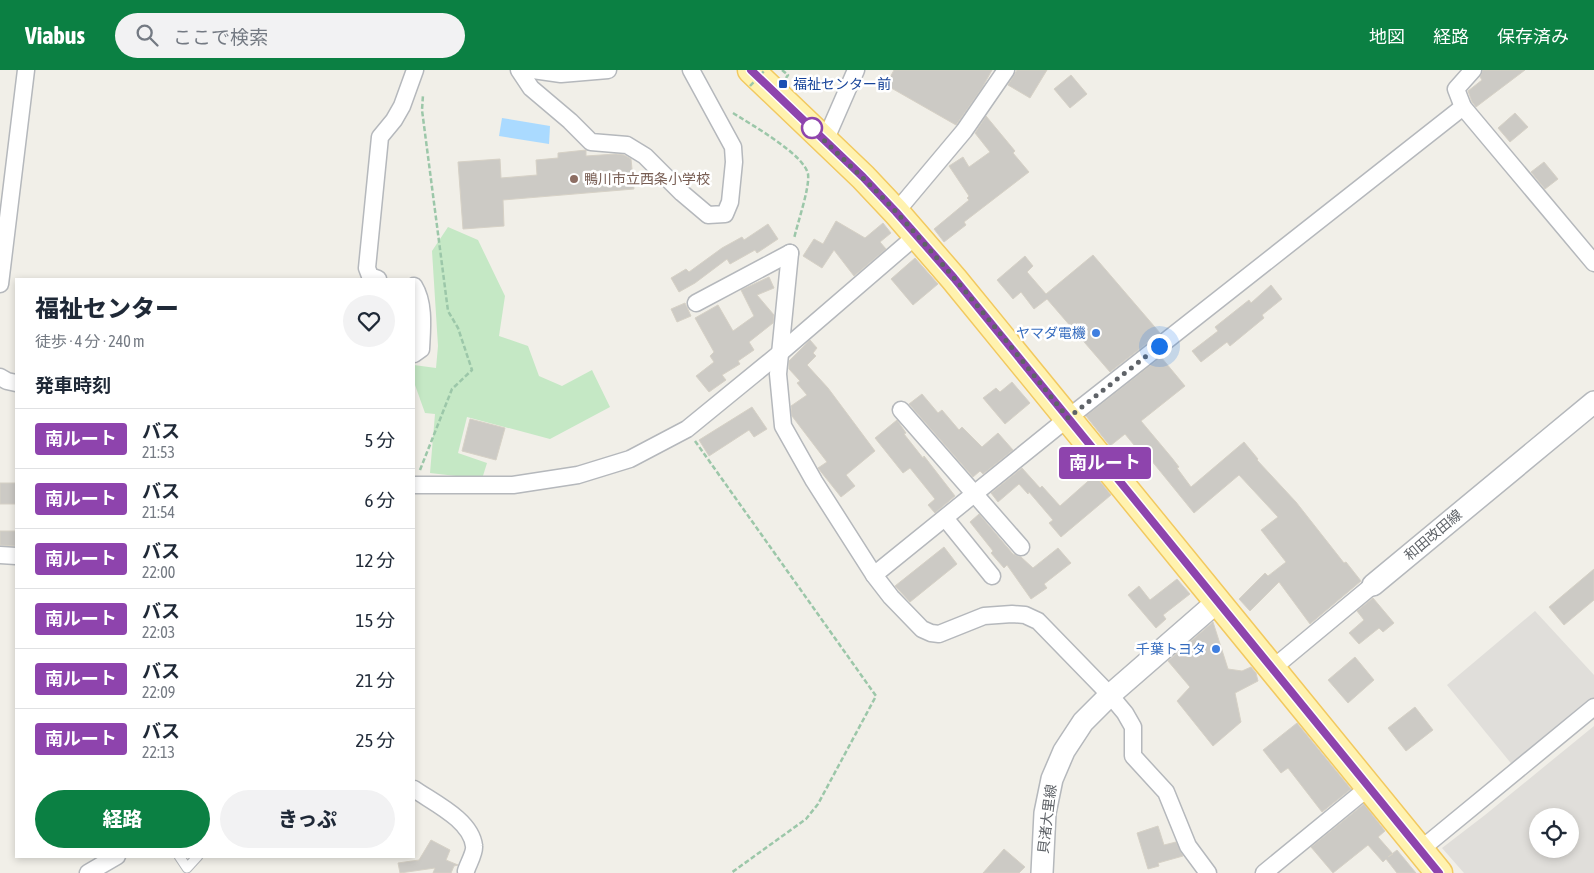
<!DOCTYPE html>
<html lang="ja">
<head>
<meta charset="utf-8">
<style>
	:root { --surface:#fff; --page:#f2f2f3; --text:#1f2937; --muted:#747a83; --line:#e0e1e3; --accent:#0b8043 }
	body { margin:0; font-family:"Asap Condensed","Noto Sans JP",sans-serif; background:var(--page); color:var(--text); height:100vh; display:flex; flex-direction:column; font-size:19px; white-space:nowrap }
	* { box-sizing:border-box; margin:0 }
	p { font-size:16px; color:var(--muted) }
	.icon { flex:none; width:28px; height:28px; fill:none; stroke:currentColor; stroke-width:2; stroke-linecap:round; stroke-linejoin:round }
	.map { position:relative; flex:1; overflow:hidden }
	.side { position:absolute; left:15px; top:208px; width:400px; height:580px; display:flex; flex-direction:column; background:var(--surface); border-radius:0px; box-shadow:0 2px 8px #0003 }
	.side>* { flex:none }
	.badge { padding:0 10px; border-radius:4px; font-size:18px; line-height:32px }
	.fabs { position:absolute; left:1529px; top:738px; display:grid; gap:10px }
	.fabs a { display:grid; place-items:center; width:50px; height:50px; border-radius:50%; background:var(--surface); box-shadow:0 2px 8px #0003; font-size:25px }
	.you { position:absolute; width:25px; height:25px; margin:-12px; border:4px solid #fff; border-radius:50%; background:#1a73e8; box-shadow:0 0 0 8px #1a73e833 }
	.map>.badge { position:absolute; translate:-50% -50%; box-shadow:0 0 0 2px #fff }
	h2 { padding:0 20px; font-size:19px; line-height:45px }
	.round { display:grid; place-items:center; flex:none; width:52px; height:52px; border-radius:26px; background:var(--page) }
	.summary { display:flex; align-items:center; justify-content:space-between; height:85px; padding:0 20px }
	h1 { font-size:24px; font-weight:800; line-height:38px }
	.action { display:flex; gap:10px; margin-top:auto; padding:10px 20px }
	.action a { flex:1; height:58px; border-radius:30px; background:var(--accent); color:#fff; font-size:20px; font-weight:800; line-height:58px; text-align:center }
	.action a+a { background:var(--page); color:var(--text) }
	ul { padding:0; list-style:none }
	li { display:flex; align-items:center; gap:15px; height:60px; padding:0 20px; border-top:1px solid var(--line) }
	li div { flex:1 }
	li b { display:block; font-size:19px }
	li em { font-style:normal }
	li .badge { min-width:55px; font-weight:700; text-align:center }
	header { display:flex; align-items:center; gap:30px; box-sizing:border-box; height:70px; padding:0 25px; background:var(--accent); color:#fff }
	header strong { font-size:24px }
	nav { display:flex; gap:28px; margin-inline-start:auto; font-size:18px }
	.search { width:350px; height:45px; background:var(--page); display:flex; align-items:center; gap:12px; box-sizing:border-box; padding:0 18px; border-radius:28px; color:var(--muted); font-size:19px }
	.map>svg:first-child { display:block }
	.industrial { fill:#e0deda; fill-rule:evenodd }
	.green { fill:#c5e8c5 }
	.water { fill:#aadaff }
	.building { fill:#cccac5; stroke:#d6d1c6 }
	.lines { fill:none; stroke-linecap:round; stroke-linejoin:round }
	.service-casing { stroke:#b5b8bc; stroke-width:11 }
	.minor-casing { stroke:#b5b8bc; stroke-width:19 }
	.tertiary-casing { stroke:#b5b8bc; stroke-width:24 }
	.primary-casing { stroke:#f2c960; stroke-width:29 }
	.path { stroke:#9cc7a9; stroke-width:2.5; stroke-dasharray:5 2.5; stroke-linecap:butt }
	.service { stroke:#fff; stroke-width:9 }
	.minor { stroke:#fff; stroke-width:16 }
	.tertiary { stroke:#fff; stroke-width:21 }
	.primary { stroke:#fff2af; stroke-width:26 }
	.path-bridge { stroke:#9cc7a9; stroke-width:2.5; stroke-dasharray:5 2.5; stroke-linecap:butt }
	.line-casing { stroke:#fff; stroke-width:11 }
	.line { stroke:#8e44ad; stroke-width:8 }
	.walk { stroke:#5f6368; stroke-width:5; stroke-dasharray:0 9 }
	.transit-dot { fill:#1a4fb4; stroke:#fff; stroke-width:2 }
	.stop-dot { fill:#fff; stroke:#8e44ad; stroke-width:2.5 }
	.education-dot { fill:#8d6e63; stroke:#fff; stroke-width:2 }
	.shop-dot { fill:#3f7fe0; stroke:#fff; stroke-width:2 }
	.labels { text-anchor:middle; stroke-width:5; stroke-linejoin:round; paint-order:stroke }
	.transit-label { font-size:14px; fill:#164399; stroke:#fff; text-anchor:start }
	.education-label { font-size:14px; fill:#785e54; stroke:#fff; text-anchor:start }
	.shop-label { font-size:14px; fill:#366cbe; stroke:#fff; text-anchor:end }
	.street-label { font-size:14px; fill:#5f6368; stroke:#fff }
</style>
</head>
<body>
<header>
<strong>Viabus</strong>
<div class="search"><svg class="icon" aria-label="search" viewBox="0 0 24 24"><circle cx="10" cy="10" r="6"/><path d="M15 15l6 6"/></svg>ここで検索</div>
<nav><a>地図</a><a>経路</a><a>保存済み</a></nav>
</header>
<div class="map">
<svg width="1594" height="803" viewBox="0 0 1594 803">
	<rect width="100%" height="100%" fill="#f1efe8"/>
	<g class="industrial">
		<path d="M1535,541L1594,605V631L1514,697L1447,615Z"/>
		<path d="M1594,656V803H1464L1442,778L1485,745ZM1538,746H1570V779H1538Z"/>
	</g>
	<path class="green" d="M448,157L478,170L505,226L499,266L528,276L539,306L562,316L592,300L610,337L550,369L467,347L458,383L487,393L482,409L430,403L435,344L425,343L415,315H414V295L436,298L438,276L432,181Z"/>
	<path class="water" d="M502,48L550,56L549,74L499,66Z"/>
	<g class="building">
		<path d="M894,0H992L982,18L956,55L886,15Z"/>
		<path d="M1017,0H1047L1030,28L1008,15Z"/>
		<path d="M1483,0H1525L1476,37L1472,32L1468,21L1482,10L1480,7Z"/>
		<path d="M1071,5L1087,24L1070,38L1054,19Z"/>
		<path d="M1515,43L1528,57L1510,72L1498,58Z"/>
		<path d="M986,46L1015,81L1013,83L1029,102L964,152L966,155L944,172L934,159L969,130L967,128L969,126L949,96L963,87L969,97L990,82L975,63Z"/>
		<path d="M586,80V86L616,84L624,85L631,89L634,119L503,130L504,156L463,159L458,92L500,89L501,108L537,105L536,90L558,88V83Z"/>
		<path d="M1544,92L1558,109L1545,119L1531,102Z"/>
		<path d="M836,151L865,168L883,153L891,163L880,172L886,179L854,206L834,180L822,198L803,186L814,169L823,174Z"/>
		<path d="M768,154L778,169L757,183L755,180L730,194L727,189L695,213L679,222L671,208L686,199L689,202L722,178L742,167L744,170Z"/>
		<path d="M1093,185L1160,263L1110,302L1047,229L1034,239L1021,222L1013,229L997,210L1025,186L1033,196L1027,202L1046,224Z"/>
		<path d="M915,188L938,214L913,235L891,209Z"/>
		<path d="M769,207L774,218L757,225L774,245L773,253L749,272L754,280L738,291L740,294L722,305L726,310L709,322L696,306L714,292L710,286L714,282L695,248L718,235L733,261L754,246L741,220Z"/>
		<path d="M1271,215L1282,229L1262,245L1264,248L1230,276L1227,272L1201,292L1192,281L1218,261L1215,257L1249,230L1251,233Z"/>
		<path d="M685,233L691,246L677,252L671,239Z"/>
		<path d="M810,270L817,278L813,283L816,286L807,295L828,318L875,381L846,405L855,416L841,427L818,398L827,392L792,346L791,336L807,325L797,313L800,311L789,299V291Z"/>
		<path d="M1161,287L1185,316L1141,351L1172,388L1179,397L1177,398L1191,417L1244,372L1258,389L1257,390L1296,432L1344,493L1346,492L1361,511L1310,554L1279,512L1250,541L1239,529L1265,503L1268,506L1286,492L1261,460L1278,447L1239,405L1194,443L1151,390L1148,392L1125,364L1110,376L1086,346Z"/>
		<path d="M1012,312L1030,333L1005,354L983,328L996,318L1000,322Z"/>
		<path d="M922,324L938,343L942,340L959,360L962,357L982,377L998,363L1013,380L983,404L980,401L973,407L909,334Z"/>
		<path d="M752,337L767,359L754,367L749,360L709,386L699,370Z"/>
		<path d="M470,349L505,358L496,390L462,381Z"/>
		<path d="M897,350L906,363L904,364L923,388L924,386L955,426L935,443L928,435L935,429L910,398L903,403L875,368Z"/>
		<path d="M1022,398L1040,418L1042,416L1060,436L1095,405L1111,425L1061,467L1049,453L1053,450L1029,422L1028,424L1019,414L998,432L991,423Z"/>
		<rect x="0" y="413" width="16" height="21"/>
		<path d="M979,444L1013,484L1021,487L1033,498L1058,478L1071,493L1044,514L1047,518L1031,529L1007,495L1004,498L991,483L993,481L970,452Z"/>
		<path d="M0,461H16V476L0,475Z"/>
		<path d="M944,477L957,494L910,532L895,516Z"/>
		<path d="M1594,499V530L1564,555L1549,537Z"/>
		<path d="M1177,509L1190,524L1163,545L1166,549L1156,558L1128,525L1139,516L1150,530Z"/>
		<path d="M1373,528L1394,553L1383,562L1379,558L1359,574L1349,563L1364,550L1357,541Z"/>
		<path d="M1213,552L1228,599L1242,601L1251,597L1256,603L1258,611L1235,623L1241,652L1213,676L1177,631L1190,617L1168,591Z"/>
		<path d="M1355,587L1374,610L1348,633L1328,610Z"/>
		<path d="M1415,637L1433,660L1406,681L1388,658Z"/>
		<path d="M1297,653L1351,719L1322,742L1288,698L1281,703L1263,680Z"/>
		<path d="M1364,734L1385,761L1378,767L1393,784L1388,787L1397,780L1416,803H1397L1386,789L1383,792L1368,775L1333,803L1311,777Z"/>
		<path d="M1158,756L1164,775L1176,772L1183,786L1158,793L1159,796L1148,799L1137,763Z"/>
		<path d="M431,770L450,780L446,790L458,795L454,796L451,803H433L435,798L400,803L398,793L419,790Z"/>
		<path d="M1004,779L1025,797L1019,803H983Z"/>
	</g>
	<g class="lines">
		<defs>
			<path id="service" d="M179,786L187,798L198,786"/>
			<g id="minor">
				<path d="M519,0L531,18L570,51L591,72L627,75L645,86L682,123L708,145L725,144L730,132L734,92L733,77L691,0"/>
				<path d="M533,0L561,4L608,0"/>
				<path d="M1473,0L1456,19L1463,37L1594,193"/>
				<path d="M825,71L856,0"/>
				<path d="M896,142L964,61L1006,0"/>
				<path d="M790,183L778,304L783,356L814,411L874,505L891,527L922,559L931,563L939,564L984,546L1012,544L1025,545L1038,551L1110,625L1125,643L1133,657V686L1166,722L1188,776L1208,803"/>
				<path d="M378,209L370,206L367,198L380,67L394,50L402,36L415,0"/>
				<path d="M0,214L26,0"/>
				<path d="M414,216C425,234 422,259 421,279L414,284"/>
				<path d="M696,233L790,183"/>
				<path d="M0,307L7,311L16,313"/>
				<path d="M901,340L1021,477"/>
				<path d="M414,415H513L578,405L630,389L687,359L780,283L917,165"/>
				<path d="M945,448L992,506"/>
				<path d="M0,485L16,486"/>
				<path d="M874,505L1068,348L1463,37"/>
				<path d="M1273,598L1373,515"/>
				<path d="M414,719C434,733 471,750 474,776C475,783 468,794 466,801"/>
				<path d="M1420,780L1594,637"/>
				<path d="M88,803L117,786"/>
				<path d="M1264,803L1369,717"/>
			</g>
			<g id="tertiary">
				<path d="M1373,515L1594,332"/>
				<path d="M1042,803L1045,743L1052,709L1064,681L1083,652L1110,625L1218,531"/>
			</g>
			<path id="primary" d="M751,0L863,107L896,142L954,209L1439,803"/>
		</defs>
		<use href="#service" class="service-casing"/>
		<use href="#minor" class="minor-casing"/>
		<use href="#tertiary" class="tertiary-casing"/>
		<use href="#primary" class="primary-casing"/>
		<g class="path">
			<path d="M782,0L788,5L786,8"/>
			<path d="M733,43C750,54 804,84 808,104C810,118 797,154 794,169"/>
			<path d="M695,371L876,626L818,734L806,749L731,803"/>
			<path d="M420,400L452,319L472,300L458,258L448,241L422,40L423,25"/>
		</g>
		<use href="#service" class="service"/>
		<use href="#minor" class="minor"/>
		<use href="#tertiary" class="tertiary"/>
		<use href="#primary" class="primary"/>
		<path class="path-bridge" d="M750,16L765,0"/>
	</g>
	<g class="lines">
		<defs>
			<path id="line" d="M751,0L863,107L896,142L954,208L1439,803"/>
		</defs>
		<use href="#line" class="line-casing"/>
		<use href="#line" class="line"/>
		<path class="walk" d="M812,58C840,87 871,114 898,144C958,210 1013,279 1068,348L1159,276"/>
	</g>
	<rect class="transit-dot" x="778" y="9" width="10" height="10" rx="2.5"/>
	<circle class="stop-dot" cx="812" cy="58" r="10"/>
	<circle class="education-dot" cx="574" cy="109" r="5"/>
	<g class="shop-dot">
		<circle cx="1096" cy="263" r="5"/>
		<circle cx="1216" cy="579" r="5"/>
	</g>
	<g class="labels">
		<g class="transit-label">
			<text x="793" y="19">福祉センター前</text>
		</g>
		<g class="education-label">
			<text x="584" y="114">鴨川市立西条小学校</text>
		</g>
		<g class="shop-label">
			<text x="1086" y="268">ヤマダ電機</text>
			<text x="1206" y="584">千葉トヨタ</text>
		</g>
		<g class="street-label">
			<text transform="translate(1433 465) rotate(-40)" y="5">和田改田線</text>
			<text transform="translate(1047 749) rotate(-83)" y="5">貝渚大里線</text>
		</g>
	</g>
</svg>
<div class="fabs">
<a><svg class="icon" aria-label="locate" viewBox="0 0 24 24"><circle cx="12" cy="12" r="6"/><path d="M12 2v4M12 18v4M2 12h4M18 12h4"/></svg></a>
</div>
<div class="you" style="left:1159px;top:276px"></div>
<b class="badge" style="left:1105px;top:393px;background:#8e44ad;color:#fff">南ルート</b>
<section class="side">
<div class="summary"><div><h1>福祉センター</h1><p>徒歩 · 4 分 · 240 m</p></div><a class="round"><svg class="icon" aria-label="heart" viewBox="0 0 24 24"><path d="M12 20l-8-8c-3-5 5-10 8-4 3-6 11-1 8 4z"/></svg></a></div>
<h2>発車時刻</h2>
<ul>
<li><span class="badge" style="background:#8e44ad;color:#fff">南ルート</span><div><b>バス</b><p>21:53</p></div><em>5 分</em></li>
<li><span class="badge" style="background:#8e44ad;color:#fff">南ルート</span><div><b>バス</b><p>21:54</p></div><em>6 分</em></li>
<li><span class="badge" style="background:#8e44ad;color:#fff">南ルート</span><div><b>バス</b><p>22:00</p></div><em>12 分</em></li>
<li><span class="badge" style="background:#8e44ad;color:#fff">南ルート</span><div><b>バス</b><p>22:03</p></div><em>15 分</em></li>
<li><span class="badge" style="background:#8e44ad;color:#fff">南ルート</span><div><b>バス</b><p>22:09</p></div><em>21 分</em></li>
<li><span class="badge" style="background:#8e44ad;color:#fff">南ルート</span><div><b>バス</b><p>22:13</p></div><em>25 分</em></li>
</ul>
<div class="action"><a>経路</a><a>きっぷ</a></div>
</section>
</div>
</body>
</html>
